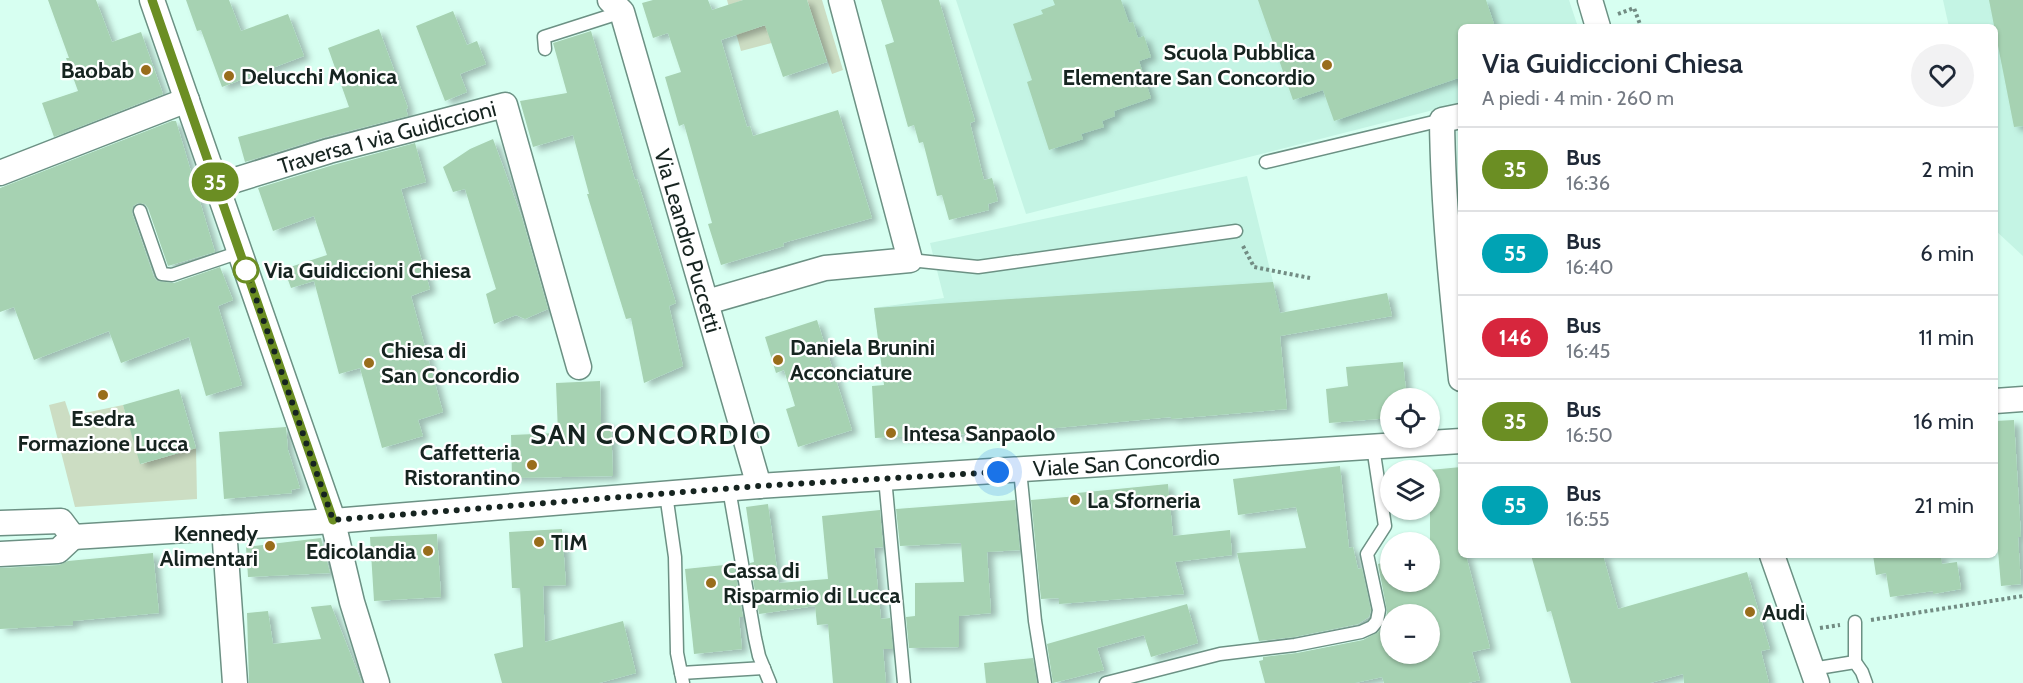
<!DOCTYPE html>
<html lang="it">
<head>
<meta charset="utf-8">
<style>
	:root { --surface:#fff; --page:#f2f2f3; --text:#1f2937; --muted:#747a83; --line:#e0e1e3 }
	body { margin:0; font-family:Cabin,sans-serif; background:var(--page); color:var(--text); height:100vh; display:flex; flex-direction:column; font-size:22px; white-space:nowrap }
	* { box-sizing:border-box; margin:0 }
	p { font-size:20px; color:var(--muted) }
	.icon { flex:none; width:33px; height:33px; fill:none; stroke:currentColor; stroke-width:2; stroke-linecap:round; stroke-linejoin:round }
	.map { position:relative; flex:1; overflow:hidden }
	.panel { position:absolute; left:1458px; top:24px; width:540px; height:534px; display:flex; flex-direction:column; background:var(--surface); border-radius:9px; box-shadow:0 2px 4px #0004 }
	.panel>* { flex:none }
	.badge { padding:0 12px; border-radius:20px; font-size:21px; line-height:39px }
	.buttons { position:absolute; left:1380px; top:388px; display:grid; gap:12px }
	.buttons a { display:grid; place-items:center; width:60px; height:60px; border-radius:50%; background:var(--surface); box-shadow:0 2px 4px #0004; font-size:30px }
	.you { position:absolute; width:30px; height:30px; margin:-15px; border:4px solid #fff; border-radius:50%; background:#1a73e8; box-shadow:0 0 0 9px #1a73e833 }
	.map>.badge { position:absolute; translate:-50% -50%; box-shadow:0 0 0 3px #fff }
	.round { display:grid; place-items:center; flex:none; width:63px; height:63px; border-radius:32px; background:var(--page) }
	.headline { display:flex; align-items:center; justify-content:space-between; height:102px; padding:0 24px }
	h1 { font-size:28px; font-weight:600; line-height:45px }
	ul { padding:0; list-style:none }
	li { display:flex; align-items:center; gap:18px; height:84px; padding:0 24px; border-top:2px solid var(--line) }
	li div { flex:1 }
	li b { display:block; font-size:22px }
	li em { font-style:normal }
	li .badge { min-width:66px; font-weight:700; text-align:center }
	.map>svg:first-child { display:block }
	.built { fill:#c4f4e4 }
	.green { fill:#ccddc3 }
	.building { fill:#a6d2b2; fill-rule:evenodd; filter:url(#shadow) }
	.lines { fill:none; stroke-linecap:round; stroke-linejoin:round }
	.service-casing { stroke:#6c9184; stroke-width:15 }
	.minor-casing { stroke:#6c9184; stroke-width:27 }
	.path { stroke:#728c83; stroke-width:4; stroke-dasharray:3 3; stroke-linecap:butt }
	.service { stroke:#fff; stroke-width:12 }
	.minor { stroke:#fff; stroke-width:24 }
	.line-casing { stroke:#fff; stroke-width:14 }
	.line { stroke:#6b8e23; stroke-width:9 }
	.walk { stroke:#162420; stroke-width:6; stroke-dasharray:0 10.8 }
	.poi-dot { fill:#996d1b; stroke:#fff; stroke-width:2 }
	.stop-dot { fill:#fff; stroke:#6b8e23; stroke-width:3 }
	.labels { text-anchor:middle; stroke-width:4.5; stroke-linejoin:round; paint-order:stroke }
	.poi-label { font-size:22px; font-weight:bold; fill:#162420; stroke:#fff; text-anchor:start }
	.street-label { font-size:22px; fill:#162420; stroke:#fff }
	.stop-label { font-size:22px; font-weight:bold; fill:#162420; stroke:#fff; text-anchor:start }
	.district-label { font-size:28px; font-weight:bold; letter-spacing:1.5px; fill:#162420; stroke:#fff }
</style>
</head>
<body>
<div class="map">
<svg width="2023" height="683" viewBox="0 0 2023 683">
	<defs>
		<filter id="shadow"><feDropShadow dx="6" dy="4" stdDeviation="3" flood-color="#0004"/></filter>
	</defs>
	<rect width="100%" height="100%" fill="#d7fff1"/>
	<g class="built">
		<path d="M956,0H1569L1578,27H1461V103L1026,214Z"/>
		<path d="M1943,0H2023V256L1995,230V27H1949Z"/>
		<path d="M1247,176L1285,331L881,360L874,308L944,298L930,243Z"/>
	</g>
	<g class="green">
		<path d="M727,0H743L735,3L744,32L773,23L779,41L741,51Z"/>
		<path d="M807,0H822L843,70L832,74Z"/>
		<path d="M65,401L70,416L123,405L141,464L196,448L197,499L75,507L49,405Z"/>
	</g>
	<g class="building">
		<path d="M48,0H96L112,42L141,32L163,94L54,137L42,103L78,91L66,58H69Z"/>
		<path d="M186,0H229L241,31L288,14L304,56L222,87L201,30L197,31Z"/>
		<path d="M653,0H708L712,10L743,0H807L827,62L783,77L765,25L721,40L747,127L750,126L753,136L838,110L872,218L783,243L784,246L721,265L708,224L712,223L684,124L679,126L665,77L681,72L668,33L653,38L642,3Z"/>
		<path d="M881,0H939L975,121L970,123L984,180L992,178L998,201L988,204L989,210L949,220L942,195L937,196L923,142L919,143L914,125L908,127L885,45L894,42Z"/>
		<path d="M1053,0H1121L1129,23L1133,22L1138,38L1144,36L1151,57L1139,61L1151,98L1114,111L1115,116L1102,121L1104,127L1081,134L1083,139L1049,150L1027,82L1032,80L1013,24L1043,14L1041,10L1055,5Z"/>
		<path d="M1258,0H1486L1495,27H1461V77L1334,121L1323,90L1293,100Z"/>
		<path d="M1989,0H2023V126L2014,127Z"/>
		<path d="M453,11L467,45L477,41L486,64L460,74L467,92L445,101L416,26Z"/>
		<path d="M379,29L408,108L406,109L408,116L325,137L245,162L238,137L349,107L328,48Z"/>
		<path d="M591,31L635,180L637,179L676,303L669,306L683,366L644,383L631,318L626,319L587,194H589L573,135L533,147L520,101L567,93L553,43Z"/>
		<path d="M172,121H176L215,252L168,266L148,208L145,204L138,203L133,206L132,213L154,277L157,281L174,283L220,267L233,300L218,306L242,385L206,396L189,337L121,363L109,331L34,360L14,307L0,312V188Z"/>
		<path d="M493,139L522,218L548,309L525,319L516,315L494,324L486,294L496,289L465,189L453,192L443,167L470,149Z"/>
		<path d="M415,143L426,182L401,189L430,289L411,296L443,412L418,420L423,436L382,448L360,368L339,374L314,281L291,288L284,269L327,255L314,216L273,231L258,188L333,165Z"/>
		<path d="M1273,282L1280,313L1387,293L1392,316L1280,336L1287,409L1171,419V417L1014,432L875,438L872,386L884,385L874,308Z"/>
		<path d="M817,320L852,430L798,447L786,409L795,406L784,370L776,373L765,337Z"/>
		<path d="M1403,362L1407,399H1390V418L1329,423L1326,389L1348,386L1346,367Z"/>
		<path d="M600,381L601,423H611L613,476L512,478L511,435L558,433L556,383Z"/>
		<path d="M179,389L196,448L140,464L123,405Z"/>
		<path d="M2014,420L2021,537H2018L2021,584L2001,586L1997,539H1995V421Z"/>
		<path d="M286,427L288,450L300,488L291,490L292,493L224,499L219,432Z"/>
		<path d="M1340,466L1349,548L1353,547L1358,569L1362,568L1371,610L1369,617L1358,624L1294,637L1259,641L1237,553L1306,548L1296,507L1238,515L1233,479Z"/>
		<path d="M1461,467V555H1466L1490,648L1472,652L1480,680L1468,683H1384L1382,677L1355,683H1265L1259,661L1263,660V657L1297,653L1363,640L1378,632L1385,623L1387,611L1378,564L1390,561V582H1430V470ZM1390,615H1430V654H1390Z"/>
		<path d="M1168,484L1173,536L1230,530L1232,555L1175,562L1184,594L1059,604V598L1041,599L1031,500L1078,496L1077,493Z"/>
		<path d="M1015,500L1020,550L987,552L991,613L959,616V647L909,648L906,617L915,616V583L964,582L961,543L900,546L896,509Z"/>
		<path d="M768,504L779,583L828,579L822,516L880,510L883,547L874,548L881,619L890,618L893,649H883L886,683H833L828,624L817,625L815,606L759,614L750,563L754,562L746,507Z"/>
		<path d="M562,529L566,585L543,586L545,642L623,621L636,673L599,683H502L494,654L523,647L520,588H512L509,532Z"/>
		<path d="M437,534L441,597L374,601L370,537Z"/>
		<path d="M321,538L330,573L248,577L246,547Z"/>
		<path d="M153,553L159,613L73,621V625L0,629V568L59,565L68,561Z"/>
		<path d="M1531,555H1603L1618,609L1747,572L1770,649L1761,651L1769,683H1684L1683,674L1650,683H1571L1551,611L1547,612Z"/>
		<path d="M1873,555H1941L1942,564L1957,562L1961,589L1933,594V591L1890,597L1886,573L1876,575Z"/>
		<path d="M734,564L743,617H739L742,649L694,654L685,569Z"/>
		<path d="M1187,604L1198,643L1151,657L1144,635L1097,648L1104,670L1053,683L1047,644Z"/>
		<path d="M331,605L362,683H249L247,613L268,611L273,644L321,639L311,607Z"/>
		<path d="M1033,658L1037,683H986L984,663Z"/>
	</g>
	<g class="lines">
		<defs>
			<g id="service">
				<path d="M545,49L544,37L622,12"/>
				<path d="M1266,162L1442,120"/>
				<path d="M140,211L162,274L172,275L240,252"/>
				<path d="M910,260L978,267L1236,231"/>
				<path d="M1020,470L1035,621L1045,683"/>
				<path d="M885,478L904,683"/>
				<path d="M729,489L755,638L759,656L770,683"/>
				<path d="M666,494L675,557L677,653L683,683"/>
				<path d="M1855,662V622"/>
				<path d="M1812,669L1855,662L1862,672L1866,683"/>
				<path d="M681,673L764,668"/>
				<path d="M1106,683L1220,654L1295,645L1361,632L1372,627L1377,621L1379,610L1367,554L1385,526L1373,447"/>
			</g>
			<g id="minor">
				<path d="M152,0L331,514L352,602L377,683"/>
				<path id="s1" d="M610,0L622,12L759,486"/>
				<path d="M1590,0L1598,27"/>
				<path d="M1461,116L1442,120C1443,207 1452,293 1461,379"/>
				<path d="M0,173L187,100"/>
				<path id="s2" d="M216,186L329,151L505,105L579,367"/>
				<path d="M707,302L825,268L910,260L841,0"/>
				<path d="M1995,401L2023,399"/>
				<path d="M0,523L61,521L73,537L58,551L0,554"/>
				<path d="M224,528L235,683"/>
				<path id="s3" d="M73,537L333,521L759,486L1461,441"/>
				<path d="M1772,555L1817,683"/>
			</g>
		</defs>
		<use href="#service" class="service-casing"/>
		<use href="#minor" class="minor-casing"/>
		<g class="path">
			<path d="M1618,14L1634,8L1641,27"/>
			<path d="M1243,246L1254,267L1310,278"/>
			<path d="M1871,620L2023,596"/>
			<path d="M1820,628L1840,625"/>
		</g>
		<use href="#service" class="service"/>
		<use href="#minor" class="minor"/>
	</g>
	<g class="lines">
		<defs>
			<path id="line" d="M152,0L333,520"/>
		</defs>
		<use href="#line" class="line-casing"/>
		<use href="#line" class="line"/>
		<path class="walk" d="M246,270L333,520L759,486L998,472"/>
	</g>
	<g class="poi-dot">
		<circle cx="1327" cy="65" r="6"/>
		<circle cx="146" cy="70" r="6"/>
		<circle cx="229" cy="76" r="6"/>
		<circle cx="778" cy="360" r="6"/>
		<circle cx="369" cy="363" r="6"/>
		<circle cx="103" cy="395" r="6"/>
		<circle cx="891" cy="433" r="6"/>
		<circle cx="532" cy="465" r="6"/>
		<circle cx="1075" cy="500" r="6"/>
		<circle cx="539" cy="542" r="6"/>
		<circle cx="270" cy="546" r="6"/>
		<circle cx="428" cy="551" r="6"/>
		<circle cx="711" cy="583" r="6"/>
		<circle cx="1750" cy="612" r="6"/>
	</g>
	<circle class="stop-dot" cx="246" cy="270" r="12"/>
	<g class="labels">
		<g class="poi-label">
			<text x="1315" y="60" text-anchor="end">Scuola Pubblica<tspan x="1315" dy="25">Elementare San Concordio</tspan></text>
			<text x="134" y="78" text-anchor="end">Baobab</text>
			<text x="241" y="84">Delucchi Monica</text>
			<text x="790" y="355">Daniela Brunini<tspan x="790" dy="25">Acconciature</tspan></text>
			<text x="381" y="358">Chiesa di<tspan x="381" dy="25">San Concordio</tspan></text>
			<text x="103" y="426" text-anchor="middle">Esedra<tspan x="103" dy="25">Formazione Lucca</tspan></text>
			<text x="903" y="441">Intesa Sanpaolo</text>
			<text x="520" y="460" text-anchor="end">Caffetteria<tspan x="520" dy="25">Ristorantino</tspan></text>
			<text x="1087" y="508">La Sforneria</text>
			<text x="258" y="541" text-anchor="end">Kennedy<tspan x="258" dy="25">Alimentari</tspan></text>
			<text x="551" y="550">TIM</text>
			<text x="416" y="559" text-anchor="end">Edicolandia</text>
			<text x="723" y="578">Cassa di<tspan x="723" dy="25">Risparmio di Lucca</tspan></text>
			<text x="1762" y="620">Audi</text>
		</g>
		<g class="street-label">
			<text dy="8" stroke="none"><textPath href="#s2" startOffset="178">Traversa 1 via Guidiccioni</textPath></text>
			<text dy="8" stroke="none"><textPath href="#s1" startOffset="255">Via Leandro Puccetti</textPath></text>
			<text dy="8" stroke="none"><textPath href="#s3" startOffset="1056">Viale San Concordio</textPath></text>
		</g>
		<g class="stop-label">
			<text x="264" y="278">Via Guidiccioni Chiesa</text>
		</g>
		<g class="district-label">
			<text x="651" y="444">SAN CONCORDIO</text>
		</g>
	</g>
</svg>
<div class="buttons">
<a><svg class="icon" aria-label="locate" viewBox="0 0 24 24"><circle cx="12" cy="12" r="6"/><path d="M12 2v4M12 18v4M2 12h4M18 12h4"/></svg></a>
<a><svg class="icon" aria-label="layers" viewBox="0 0 24 24"><path d="M12 4l9 5-9 5-9-5zM3 14l9 5 9-5"/></svg></a>
<a>+</a>
<a>−</a>
</div>
<div class="you" style="left:998px;top:472px"></div>
<b class="badge" style="left:215px;top:182px;background:#6b8e23;color:#fff">35</b>
<section class="panel">
<div class="headline"><div><h1>Via Guidiccioni Chiesa</h1><p>A piedi · 4 min · 260 m</p></div><a class="round"><svg class="icon" aria-label="heart" viewBox="0 0 24 24"><path d="M12 20l-8-8c-3-5 5-10 8-4 3-6 11-1 8 4z"/></svg></a></div>
<ul>
<li><span class="badge" style="background:#6b8e23;color:#fff">35</span><div><b>Bus</b><p>16:36</p></div><em>2 min</em></li>
<li><span class="badge" style="background:#00a3b4;color:#fff">55</span><div><b>Bus</b><p>16:40</p></div><em>6 min</em></li>
<li><span class="badge" style="background:#d7263d;color:#fff">146</span><div><b>Bus</b><p>16:45</p></div><em>11 min</em></li>
<li><span class="badge" style="background:#6b8e23;color:#fff">35</span><div><b>Bus</b><p>16:50</p></div><em>16 min</em></li>
<li><span class="badge" style="background:#00a3b4;color:#fff">55</span><div><b>Bus</b><p>16:55</p></div><em>21 min</em></li>
</ul>
</section>
</div>
</body>
</html>
